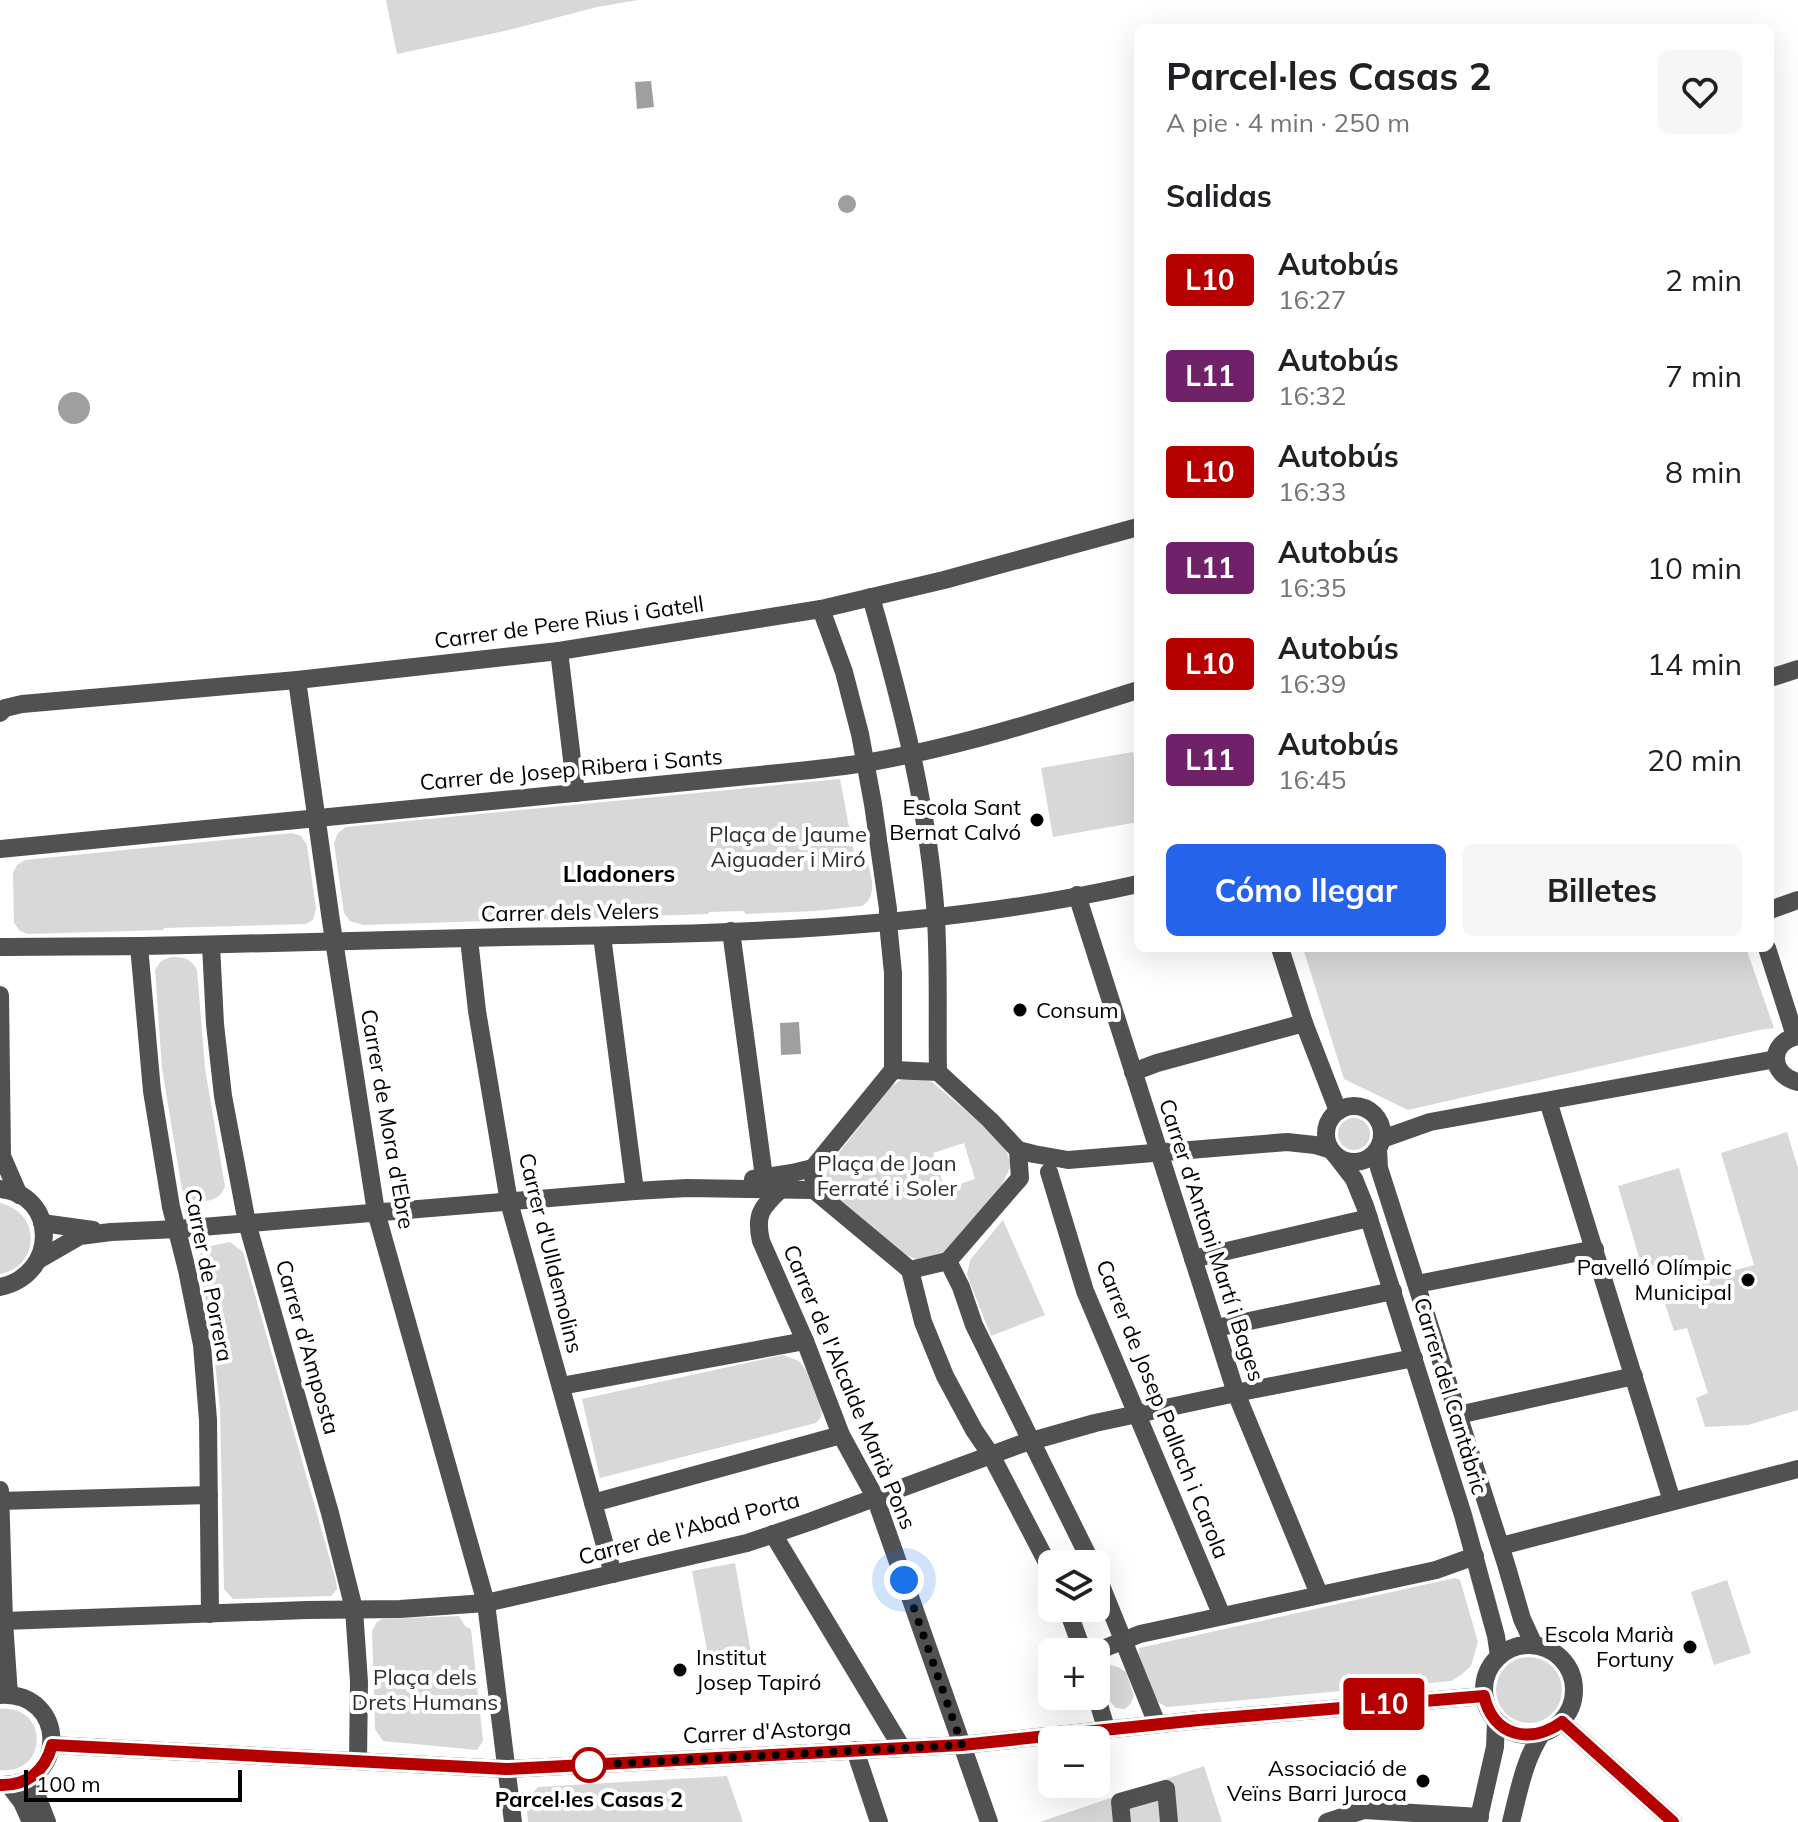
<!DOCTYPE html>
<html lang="es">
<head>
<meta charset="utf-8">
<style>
	:root { --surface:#fff; --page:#f6f6f6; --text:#202124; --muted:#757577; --accent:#2563eb }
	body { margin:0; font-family:Mulish,sans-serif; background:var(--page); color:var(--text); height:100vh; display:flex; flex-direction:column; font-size:30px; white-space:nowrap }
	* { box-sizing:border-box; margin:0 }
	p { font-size:26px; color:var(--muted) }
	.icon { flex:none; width:44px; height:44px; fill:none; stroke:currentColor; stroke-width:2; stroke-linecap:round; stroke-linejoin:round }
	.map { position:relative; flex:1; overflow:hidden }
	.side { position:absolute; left:1134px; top:24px; width:640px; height:928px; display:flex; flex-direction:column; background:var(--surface); border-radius:12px; box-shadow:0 8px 32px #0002 }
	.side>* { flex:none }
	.badge { padding:0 16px; border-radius:6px; font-size:28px; line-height:52px }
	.buttons { position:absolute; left:1038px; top:1550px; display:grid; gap:16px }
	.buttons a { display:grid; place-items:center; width:72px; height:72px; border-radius:12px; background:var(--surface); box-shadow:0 8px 32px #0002; font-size:40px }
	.scale { position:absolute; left:24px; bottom:20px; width:218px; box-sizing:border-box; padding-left:8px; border:4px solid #000; border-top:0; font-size:22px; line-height:28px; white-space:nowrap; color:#000; -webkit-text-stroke:6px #fff; paint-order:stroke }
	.you { position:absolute; width:40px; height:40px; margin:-20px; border:6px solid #fff; border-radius:50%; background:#1a73e8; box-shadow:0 0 0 12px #1a73e833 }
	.map>.badge { position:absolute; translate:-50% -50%; box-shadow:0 0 0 4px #fff }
	h2 { padding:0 32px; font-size:30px; line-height:72px }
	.round { display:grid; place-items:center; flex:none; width:84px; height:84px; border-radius:12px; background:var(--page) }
	.summary { display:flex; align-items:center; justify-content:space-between; height:136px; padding:0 32px }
	h1 { font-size:38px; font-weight:700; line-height:60px }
	.button { display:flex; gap:16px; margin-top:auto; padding:16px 32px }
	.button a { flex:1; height:92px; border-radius:12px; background:var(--accent); color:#fff; font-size:32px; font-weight:700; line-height:92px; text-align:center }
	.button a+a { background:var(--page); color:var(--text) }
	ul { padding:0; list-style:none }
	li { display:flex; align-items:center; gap:24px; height:96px; padding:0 32px }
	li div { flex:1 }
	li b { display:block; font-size:30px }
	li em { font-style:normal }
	li .badge { min-width:88px; font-weight:700; text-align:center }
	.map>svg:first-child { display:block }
	.green { fill:#d8d8d8; fill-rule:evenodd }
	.water { fill:#9f9f9f }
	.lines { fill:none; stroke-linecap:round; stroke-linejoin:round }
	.minor { stroke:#515151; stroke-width:18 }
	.line-casing { stroke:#fff; stroke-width:18 }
	.line { stroke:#b50000; stroke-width:12 }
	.walk { stroke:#000; stroke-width:8; stroke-dasharray:0 14.4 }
	.poi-dot { fill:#000; stroke:#fff; stroke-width:3 }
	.stop-dot { fill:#fff; stroke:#b50000; stroke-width:4 }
	.labels { text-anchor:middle; stroke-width:8; stroke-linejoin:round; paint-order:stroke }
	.street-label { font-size:22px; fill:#000; stroke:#fff }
	.poi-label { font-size:22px; fill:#000; stroke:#fff; text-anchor:end }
	.park-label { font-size:22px; fill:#2f2f2f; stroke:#fff }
	.stop-label { font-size:22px; font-weight:bold; fill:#000; stroke:#fff }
	.neighbourhood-label { font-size:24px; font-weight:bold; fill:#000; stroke:#fff }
</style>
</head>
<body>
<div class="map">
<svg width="1798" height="1822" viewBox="0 0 1798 1822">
	<rect width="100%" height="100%" fill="#fff"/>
	<g class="green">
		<path d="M386,0H638L597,7L509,30L397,54Z"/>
		<path d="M1133,752L1138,780V822L1053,837L1041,768Z"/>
		<path d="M840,779L855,858L868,863C872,878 877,897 862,906L815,911L746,914L743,911L709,912L708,914L363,925L350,921L344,913L334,843L338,833L346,827Z"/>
		<path d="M292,833L301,836L307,845L316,909L313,920L306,924L164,928L163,930L28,934L20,931L14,923L13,873L17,865L25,860Z"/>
		<path d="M1303,948H1746L1774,1028L1759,1030L1408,1110L1344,1079Z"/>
		<path d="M171,957C183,957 191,958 197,970L205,1068L225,1187C218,1203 204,1202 189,1200L182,1190L162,1068L155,970L161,961Z"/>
		<path d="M907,1076L932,1082L1004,1143L1011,1165L1002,1185L959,1237L940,1257L918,1260L900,1252L836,1200L824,1182L829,1166L889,1088ZM964,1143L975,1179L945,1189L933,1153Z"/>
		<circle cx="1354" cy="1134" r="16"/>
		<path d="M1787,1132L1798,1168V1410L1748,1425L1705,1427L1696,1398L1708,1393L1687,1328L1674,1331L1665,1304L1698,1281L1691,1260L1644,1274L1618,1186L1679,1168L1710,1277L1754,1265L1721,1153Z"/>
		<path d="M0,1203C41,1212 41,1266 0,1274Z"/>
		<path d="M1003,1220L1045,1315L991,1336L967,1275L970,1260Z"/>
		<path d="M230,1242L243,1252L336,1581L337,1589L331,1596L233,1599L224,1589L220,1409L213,1344L198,1257L206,1247Z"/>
		<path d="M783,1355L799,1361L806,1370L822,1408L821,1417L816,1423L600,1478L582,1399Z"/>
		<path d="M735,1563L751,1653L709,1661L692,1571Z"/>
		<path d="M1455,1578L1460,1580L1478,1642L1471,1666L1461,1675L1451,1681L1167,1707L1156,1701L1139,1655V1648Z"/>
		<path d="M1727,1580L1751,1653L1714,1665L1691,1592Z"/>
		<path d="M459,1616L465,1626L471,1629L483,1741L477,1750L383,1741L375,1729L372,1631L377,1622L382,1619Z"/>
		<circle cx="1529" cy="1690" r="33"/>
		<path d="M1110,1665L1118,1667L1126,1672L1134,1696L1131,1703L1125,1709L1116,1708C1104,1697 1097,1677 1110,1665Z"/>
		<path d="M0,1709C49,1704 49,1775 0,1770Z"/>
		<path d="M1204,1766L1222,1822H1040Z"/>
		<path d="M727,1776L743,1822H528L526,1801L538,1787Z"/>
	</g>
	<g class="water">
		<path d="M651,81L654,107L637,109L635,82Z"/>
		<circle cx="847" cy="204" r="9"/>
		<circle cx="74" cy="408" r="16"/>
		<path d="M799,1022L801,1054L781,1055L780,1023Z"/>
	</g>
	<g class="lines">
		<g class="minor">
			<path d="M871,597C901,702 929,809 936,919C939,970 937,1021 938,1072"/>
			<path d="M821,609L844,672L860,734L873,804L888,909V923L893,973V1070"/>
			<path d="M559,651L576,793"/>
			<path d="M1770,678L1798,669"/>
			<path d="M297,680L331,921L376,1212L486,1603L513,1822"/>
			<path d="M0,713L5,708L22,704L297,680L559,651L821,609L944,580L1138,527"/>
			<path d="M0,849L779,773C810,770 841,767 871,762C962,746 1050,718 1138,690"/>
			<path d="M1077,895L1236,1393L1319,1594"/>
			<path d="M1770,910L1798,900"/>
			<path d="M731,931L764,1177"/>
			<path d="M602,936L635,1191"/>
			<path d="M469,939L477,1011L509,1202L613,1574"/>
			<path d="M211,945L215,1024L223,1096L247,1223L330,1513L354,1609L359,1682L358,1761"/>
			<path d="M139,946L152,1091L171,1207L187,1270L202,1345L208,1420L210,1614"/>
			<path d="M0,947C62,946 125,947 187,945C294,943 401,939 507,937C718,934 931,931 1138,884"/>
			<path d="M1280,948L1304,1023L1338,1111"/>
			<path d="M1767,948L1795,1036"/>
			<path d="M0,995L2,1156L19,1195"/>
			<path d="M1798,1036C1768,1042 1769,1075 1798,1082"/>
			<path d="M893,1070L938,1072L990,1120L1018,1150L1020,1178L948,1261L910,1270L814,1190L813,1168Z"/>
			<path d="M1133,1072L1157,1063L1304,1023"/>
			<path d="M1548,1101L1672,1501"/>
			<circle cx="1354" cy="1134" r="28"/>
			<path d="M1382,1139L1430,1122L1776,1059"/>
			<path d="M1378,1149L1379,1168L1506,1564L1522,1619L1534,1645"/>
			<path d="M1018,1150L1034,1154L1068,1160L1287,1142L1315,1145L1331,1150"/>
			<path d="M1337,1157L1354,1179L1365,1206L1463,1515L1496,1636L1499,1656"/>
			<path d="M1049,1172L1085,1291L1222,1616"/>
			<path d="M753,1179L792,1173L813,1168"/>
			<path d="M0,1189C58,1194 59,1275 0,1287"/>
			<path d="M780,1190C761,1208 755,1215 761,1241L805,1341L841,1435L875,1497L989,1822"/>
			<path d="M42,1223L93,1230"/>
			<path d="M40,1259L80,1236L111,1232L178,1229L635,1191L687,1188L814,1190"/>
			<path d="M1193,1259L1369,1218"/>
			<path d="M948,1261L961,1287L974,1325L1092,1564"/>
			<path d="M910,1270L923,1322L945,1376L974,1430L991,1455L1052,1572"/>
			<path d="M1417,1284L1595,1249"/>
			<path d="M1216,1328L1393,1291"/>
			<path d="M561,1386L805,1341"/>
			<path d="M1458,1415L1634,1376"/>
			<path d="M0,1490L4,1621L9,1695"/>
			<path d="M0,1501L209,1495"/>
			<path d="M593,1503L841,1435"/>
			<path d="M773,1534L902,1748"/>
			<path d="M1501,1546L1798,1469"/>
			<path d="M1096,1573L1157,1724"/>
			<path d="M1067,1608L1083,1652"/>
			<path d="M4,1621L307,1610L400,1609L486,1603L747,1543L812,1521L1021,1444L1095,1423L1236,1393L1414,1358"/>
			<circle cx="1529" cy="1690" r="45"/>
			<path d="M1095,1652L1140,1634L1436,1570L1475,1556"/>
			<path d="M0,1695C68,1691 69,1787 0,1785"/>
			<path d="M1096,1695L1106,1728"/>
			<path d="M1562,1722L1673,1822"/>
			<path d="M52,1745L506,1769L962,1745L1199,1720L1484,1696"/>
			<path d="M855,1750L879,1822"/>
			<path d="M33,1776L37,1796L47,1822"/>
			<path d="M9,1785L22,1802L31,1822"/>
			<path d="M1122,1822L1120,1802L1166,1789L1169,1822"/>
			<path d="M1327,1822L1364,1810L1480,1817"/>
			<path d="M1478,1822L1495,1747L1496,1722"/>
			<path d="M1511,1822C1519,1791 1524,1760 1542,1733"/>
		</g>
	</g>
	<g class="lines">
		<defs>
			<path id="line" d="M0,1785C27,1786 45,1771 52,1745L506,1769L962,1745L1199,1720L1484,1696C1493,1736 1530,1745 1562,1722L1673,1822"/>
		</defs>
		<use href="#line" class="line-casing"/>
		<use href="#line" class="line"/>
		<path class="walk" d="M589,1765L962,1745L904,1580"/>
	</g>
	<g class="poi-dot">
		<circle cx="1037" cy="820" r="8"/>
		<circle cx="1020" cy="1010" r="8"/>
		<circle cx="1748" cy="1280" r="8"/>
		<circle cx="1690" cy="1647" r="8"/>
		<circle cx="680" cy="1670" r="8"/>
		<circle cx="1423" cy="1781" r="8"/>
	</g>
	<circle class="stop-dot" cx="589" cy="1765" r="16"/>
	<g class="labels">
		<g class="street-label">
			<text transform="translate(569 622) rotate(-8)" y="8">Carrer de Pere Rius i Gatell</text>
			<text transform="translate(571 769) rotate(-5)" y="8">Carrer de Josep Ribera i Sants</text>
			<text transform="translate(570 912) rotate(-1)" y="8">Carrer dels Velers</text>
			<text transform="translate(388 1119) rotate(80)" y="8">Carrer de Mora d'Ebre</text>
			<text transform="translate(1212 1240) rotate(72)" y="8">Carrer d'Antoni Martí i Bages</text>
			<text transform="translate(551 1253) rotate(76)" y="8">Carrer d'Ulldemolins</text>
			<text transform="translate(209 1275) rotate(79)" y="8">Carrer de Porrera</text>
			<text transform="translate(308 1347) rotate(74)" y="8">Carrer d'Amposta</text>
			<text transform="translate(850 1387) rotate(67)" y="8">Carrer de l'Alcalde Marià Pons</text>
			<text transform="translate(1451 1396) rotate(73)" y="8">Carrer del Cantàbric</text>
			<text transform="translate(1163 1409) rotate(68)" y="8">Carrer de Josep Pallach i Carola</text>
			<text transform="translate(689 1528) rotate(-15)" y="8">Carrer de l'Abad Porta</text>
			<text transform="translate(767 1731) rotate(-3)" y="8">Carrer d'Astorga</text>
		</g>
		<g class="poi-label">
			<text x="1021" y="815">Escola Sant<tspan x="1021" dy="25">Bernat Calvó</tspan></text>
			<text x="1036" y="1018" text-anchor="start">Consum</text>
			<text x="1732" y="1275">Pavelló Olímpic<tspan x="1732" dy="25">Municipal</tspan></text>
			<text x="1674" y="1642">Escola Marià<tspan x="1674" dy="25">Fortuny</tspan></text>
			<text x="696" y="1665" text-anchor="start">Institut<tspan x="696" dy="25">Josep Tapiró</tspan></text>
			<text x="1407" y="1776">Associació de<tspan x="1407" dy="25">Veïns Barri Juroca</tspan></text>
		</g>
		<g class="park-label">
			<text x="788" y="842">Plaça de Jaume<tspan x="788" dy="25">Aiguader i Miró</tspan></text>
			<text x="887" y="1171">Plaça de Joan<tspan x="887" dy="25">Ferraté i Soler</tspan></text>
			<text x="425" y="1685">Plaça dels<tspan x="425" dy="25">Drets Humans</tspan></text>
		</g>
		<g class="stop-label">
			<text x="589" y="1807">Parcel·les Casas 2</text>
		</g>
		<g class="neighbourhood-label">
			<text x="619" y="882">Lladoners</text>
		</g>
	</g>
</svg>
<div class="buttons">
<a><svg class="icon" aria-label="layers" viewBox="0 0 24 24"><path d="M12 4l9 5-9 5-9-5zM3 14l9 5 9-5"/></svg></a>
<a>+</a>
<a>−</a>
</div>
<div class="scale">100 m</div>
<div class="you" style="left:904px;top:1580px"></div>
<b class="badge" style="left:1384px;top:1704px;background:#b50000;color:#fff">L10</b>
<section class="side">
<div class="summary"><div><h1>Parcel·les Casas 2</h1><p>A pie · 4 min · 250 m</p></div><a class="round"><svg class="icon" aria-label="heart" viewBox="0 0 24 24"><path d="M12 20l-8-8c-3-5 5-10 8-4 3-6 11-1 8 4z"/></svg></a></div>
<h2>Salidas</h2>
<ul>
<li><span class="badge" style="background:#b50000;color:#fff">L10</span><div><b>Autobús</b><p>16:27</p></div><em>2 min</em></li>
<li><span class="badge" style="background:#71206a;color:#fff">L11</span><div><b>Autobús</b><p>16:32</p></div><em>7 min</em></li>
<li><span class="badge" style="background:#b50000;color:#fff">L10</span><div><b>Autobús</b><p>16:33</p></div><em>8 min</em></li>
<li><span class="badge" style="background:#71206a;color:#fff">L11</span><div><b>Autobús</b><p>16:35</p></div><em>10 min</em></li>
<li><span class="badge" style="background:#b50000;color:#fff">L10</span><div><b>Autobús</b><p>16:39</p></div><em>14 min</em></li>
<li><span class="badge" style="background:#71206a;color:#fff">L11</span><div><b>Autobús</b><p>16:45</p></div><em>20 min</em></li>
</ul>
<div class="button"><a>Cómo llegar</a><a>Billetes</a></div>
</section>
</div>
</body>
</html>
